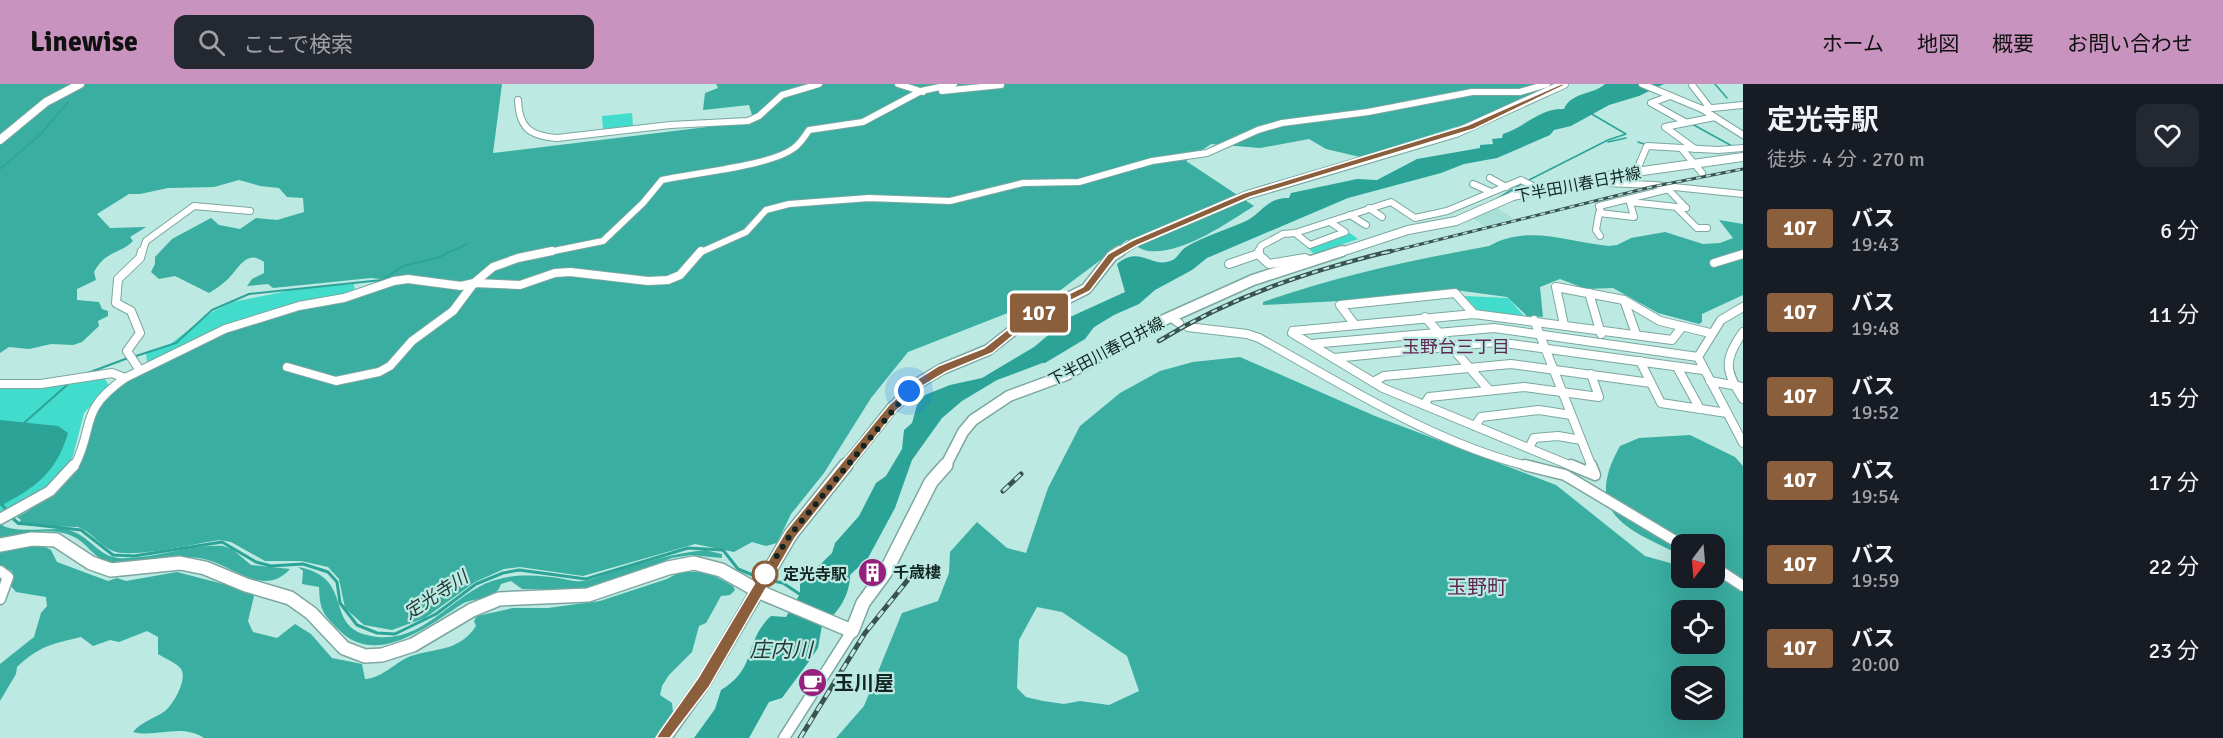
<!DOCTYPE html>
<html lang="ja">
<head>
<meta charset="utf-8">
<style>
	:root { --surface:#171b24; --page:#242831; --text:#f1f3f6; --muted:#9ea1a6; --accent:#c894bf }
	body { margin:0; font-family:Signika,"Noto Sans JP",sans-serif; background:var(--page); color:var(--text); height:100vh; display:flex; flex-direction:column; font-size:22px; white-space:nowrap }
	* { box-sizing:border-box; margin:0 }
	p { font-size:20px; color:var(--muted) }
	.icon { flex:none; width:33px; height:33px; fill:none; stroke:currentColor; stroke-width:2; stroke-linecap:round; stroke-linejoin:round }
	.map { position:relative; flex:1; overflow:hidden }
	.drawer { display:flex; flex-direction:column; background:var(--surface); width:480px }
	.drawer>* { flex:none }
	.badge { padding:0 12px; border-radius:4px; font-size:21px; line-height:39px }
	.needle { width:39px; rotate:196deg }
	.buttons { position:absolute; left:1671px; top:450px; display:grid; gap:12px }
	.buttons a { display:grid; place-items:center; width:54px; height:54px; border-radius:12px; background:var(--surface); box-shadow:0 6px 24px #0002; font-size:30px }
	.you { position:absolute; width:30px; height:30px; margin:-15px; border:4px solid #fff; border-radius:50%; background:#1a73e8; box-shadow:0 0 0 9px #1a73e833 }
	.map>.badge { position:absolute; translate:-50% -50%; box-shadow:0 0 0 3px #fff }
	.round { display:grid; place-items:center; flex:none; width:63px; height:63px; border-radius:12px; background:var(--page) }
	.headline { display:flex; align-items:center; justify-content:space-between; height:102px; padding:0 24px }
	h1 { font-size:28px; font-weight:700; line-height:45px }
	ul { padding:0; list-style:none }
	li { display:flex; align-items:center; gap:18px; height:84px; padding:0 24px }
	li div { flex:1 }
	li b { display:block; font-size:22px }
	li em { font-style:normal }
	li .badge { min-width:66px; font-weight:700; text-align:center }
	header { display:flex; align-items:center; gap:36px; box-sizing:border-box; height:84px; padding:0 30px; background:var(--accent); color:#111 }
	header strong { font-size:28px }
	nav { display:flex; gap:33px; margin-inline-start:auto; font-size:21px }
	.search { width:420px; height:54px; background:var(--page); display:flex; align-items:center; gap:15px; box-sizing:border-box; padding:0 21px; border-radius:12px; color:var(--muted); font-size:22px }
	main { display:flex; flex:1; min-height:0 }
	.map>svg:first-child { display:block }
	.built { fill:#a8dfd7 }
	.green { fill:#42dccc }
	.forest { fill:#3aaea1; fill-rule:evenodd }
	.water { fill:#2ca397 }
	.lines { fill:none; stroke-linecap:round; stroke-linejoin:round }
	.stream-far2 { stroke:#2ca397; stroke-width:1.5 }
	.stream-far1 { stroke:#2ca397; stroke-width:2 }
	.stream { stroke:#2ca397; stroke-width:3 }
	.river { fill:#2ca397; fill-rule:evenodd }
	.minor-far2-casing { stroke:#7ca7a1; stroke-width:8 }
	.minor-far1-casing { stroke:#7ca7a1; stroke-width:10 }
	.minor-casing { stroke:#7ca7a1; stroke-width:13 }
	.major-far2-casing { stroke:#7ca7a1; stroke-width:10 }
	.major-far1-casing { stroke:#7ca7a1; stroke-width:13 }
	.major-casing { stroke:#7ca7a1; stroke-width:16 }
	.minor-far2 { stroke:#fff; stroke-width:6 }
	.minor-far1 { stroke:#fff; stroke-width:8 }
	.minor { stroke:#fff; stroke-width:10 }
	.major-far2 { stroke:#fff; stroke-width:8 }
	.major-far1 { stroke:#fff; stroke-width:10 }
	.major { stroke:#fff; stroke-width:13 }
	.rail-far2-casing { stroke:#3a534f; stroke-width:3 }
	.rail-far1-casing { stroke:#3a534f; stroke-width:4.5 }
	.rail-casing { stroke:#3a534f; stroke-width:5 }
	.rail-far2 { stroke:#bce9e2; stroke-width:1.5; stroke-dasharray:5; stroke-linecap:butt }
	.rail-far1 { stroke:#bce9e2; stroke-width:2; stroke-dasharray:6; stroke-linecap:butt }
	.rail { stroke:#bce9e2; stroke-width:3; stroke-dasharray:8; stroke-linecap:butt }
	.line { fill:#8b5e3c; stroke:#fff; stroke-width:1.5 }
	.walk { stroke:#132522; stroke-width:6; stroke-dasharray:0 10.8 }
	.stop-dot { fill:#fff; stroke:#8b5e3c; stroke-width:3 }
	.labels { text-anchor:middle; stroke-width:4.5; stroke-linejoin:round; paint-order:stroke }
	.street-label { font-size:16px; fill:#132522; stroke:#bce9e2 }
	.poi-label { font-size:16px; font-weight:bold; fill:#132522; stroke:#bce9e2; text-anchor:start }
	.stop-label { font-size:16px; font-weight:bold; fill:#132522; stroke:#bce9e2; text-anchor:start }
	.neighbourhood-label { font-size:18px; fill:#602751; stroke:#bce9e2 }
	.water-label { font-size:18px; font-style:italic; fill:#203a36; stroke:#bce9e2 }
	.quarter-label { font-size:20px; fill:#602751; stroke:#bce9e2 }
	.near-poi-label { font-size:20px; font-weight:bold; fill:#132522; stroke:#bce9e2; text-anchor:start }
	.near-water-label { font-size:21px; font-style:italic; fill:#203a36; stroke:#bce9e2 }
</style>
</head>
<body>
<header>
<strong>Linewise</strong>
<div class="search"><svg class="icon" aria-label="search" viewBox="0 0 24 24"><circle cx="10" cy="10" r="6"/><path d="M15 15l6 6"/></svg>ここで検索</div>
<nav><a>ホーム</a><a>地図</a><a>概要</a><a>お問い合わせ</a></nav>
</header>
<main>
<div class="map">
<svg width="1743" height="654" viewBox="0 0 1743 654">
	<rect width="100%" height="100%" fill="#bce9e2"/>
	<path class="built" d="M1494,122L1514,135L1485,142L1472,134Z"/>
	<g class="green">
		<path d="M632,29L633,42L603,45L602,32Z"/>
		<path d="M1350,149L1358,155L1314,170L1308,164Z"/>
		<path d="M354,200L355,209L241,237L147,279L146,269L169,261L212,228L233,218L302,204Z"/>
		<path d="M1464,212L1508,214L1525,233L1480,229Z"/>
		<path d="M104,294L109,301L84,329L73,372L67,384L48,403L0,431V304L47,303Z"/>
	</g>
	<g class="forest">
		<path d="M0,0H502L493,69L748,38L752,31L749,21L703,26L705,9L718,4L716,0H1548L1545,5L1485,34L1360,73L1326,65L1309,55L1260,64L1211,60L1186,77L1254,122C1227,139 1182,171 1148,167C1142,166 1133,160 1127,156L1054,211L908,268L871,314L824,389L791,430L777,459L766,462L752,458L734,468L695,460L583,492L520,483L504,485L475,498L425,534L392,546L364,541L345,524L339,495L328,483L301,477H265L231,458L220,456C197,459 132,475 113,467C99,461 92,448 78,443L17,441L21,436L17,433L28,427L70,393L83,372L89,343L99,320L120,300L221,250L299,224L346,218L390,202L391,196L371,194L273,204L268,200L247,202L252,195L264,189V178C247,165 239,184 229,194C223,200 216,205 209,209L175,192L159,195L151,188L155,180V173L172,155L211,134L219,141L240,145L256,134L277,136L304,128L303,114L287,113L279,104L260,102L239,96L214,103L168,104L140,110H129L97,130L110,144L146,143L130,153L133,157C119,171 106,166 94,188L96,196L77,205V216L99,218L102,225L108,227V232L98,237L99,242L82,258L73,261L51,260L29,265L9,263L0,269Z"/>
		<path d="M1719,136L1743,140V211L1702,230V238L1699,240L1658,229L1613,204L1586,205L1560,195L1540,203L1543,233L1527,232L1507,213L1455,206L1375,215L1263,221V218C1337,192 1412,176 1489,162C1527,140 1568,158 1609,162L1617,161L1631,154L1665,148L1703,160L1720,159L1733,154Z"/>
		<path d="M1240,273L1375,332L1556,401L1645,472L1681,482L1682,494L1715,492L1743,500V654H836L864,622L902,529L938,517L949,489L950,468L977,438L1007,464L1026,469L1048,404L1080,342L1120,309L1160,287L1193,278ZM1037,523L1062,528L1127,572L1139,607L1109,621L1080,617L1064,620L1043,617L1026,613L1017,604L1019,556ZM1682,526H1714V560H1682ZM1682,592H1714V626H1682Z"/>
		<path d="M1690,351L1735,373L1743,382V497L1715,485L1714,460H1682L1681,471C1627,445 1582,430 1620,362L1639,354Z"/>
		<path d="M0,439C8,450 48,444 62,445C88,447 96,472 118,474C153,476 188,460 223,462L232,465L251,481L290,485C265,513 236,484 208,476C177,467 144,484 112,479C99,477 93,468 83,459C61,439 26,449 0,455Z"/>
		<path d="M41,461L51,466L57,478L108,497L117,494L126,497L177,488L246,506L254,512L248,537L253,548L277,554L295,540L311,550L332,574L362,580L365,595C383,594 395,578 411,572C435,564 459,568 476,542L474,537L477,532L513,524H548L600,517L667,495L682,487L709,489L733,502L735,506L730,511L721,512L706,539L699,542L692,568L669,591L662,602L660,611L672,619L673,628L655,654H204C180,639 157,654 133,648C142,637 154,635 165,627C173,621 188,595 181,585C177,579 164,574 158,570V553L147,547L119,558L110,556L93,562L81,553C52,560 39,562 17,583L16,590L0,617V580L34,553L41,529L47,522L46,513L16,508L10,501L12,487L0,483V466Z"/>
		<path d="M705,466L722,470V474L691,471L672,474L593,505H522L511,497L501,500C496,517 474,513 462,520C428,542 376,584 339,546C322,529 320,526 319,503L302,500L303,487L298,483C355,493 324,541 367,551C420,565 449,512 492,497C515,489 540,491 564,495C570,496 575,498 582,497C593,496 605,490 616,487C645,478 675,469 705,466Z"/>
	</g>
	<g class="water">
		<path d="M1605,0H1664L1639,12L1609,21L1571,42L1554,46L1550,51L1497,74L1464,80L1441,89L1348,114L1207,174L1192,186L1155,206L1139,220L1114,231L1063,262L1045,278L997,296L962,317L942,334L912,376L895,424L868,474L850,491C850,511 838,530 822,541L818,564L810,576L782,614L769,618L749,654H694L715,625L721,606C758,584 743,558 771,532L786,533L800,510V500L832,469L835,459L859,432L876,399L886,392L902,365L904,346L912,339L917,321L925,311L950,301L982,294L1034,263L1070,233L1125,208L1117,180C1140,160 1152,186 1173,176C1178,173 1181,166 1186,163C1205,152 1226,146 1246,137C1263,128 1266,114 1289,114L1291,109L1357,95L1377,96L1417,75L1480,64V61L1493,60L1492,55L1502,54L1503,50C1524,44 1539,24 1564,25C1571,8 1593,11 1605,0Z"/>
		<path d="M0,336L58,342L68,349C57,388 35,404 0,422Z"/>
	</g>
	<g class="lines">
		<g class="stream-far2">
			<path d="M1715,0L1727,14"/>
			<path d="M1692,40L1732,62"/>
			<path d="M1608,58L1626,54"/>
			<path d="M1638,58L1647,61"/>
			<path d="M0,85L42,49L68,18"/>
			<path d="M1527,97L1608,56L1626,50L1590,29"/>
			<path d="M1495,116L1523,99"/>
			<path d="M448,169L469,159"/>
		</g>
		<g class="stream-far1">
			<path d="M133,273L176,259L212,226L249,210L382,196L403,182L437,174L451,167"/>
			<path d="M85,290L128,274"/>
			<path d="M24,339L67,301"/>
		</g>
		<g class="stream">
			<path d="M0,418L7,427"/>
			<path d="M10,432L18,439L81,446L113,471L134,472L222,458L256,478L271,482L303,480L328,488L337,498L340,519L357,541L377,549L395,550L436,530L476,500L503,489L519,486L586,495L688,464L723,466L738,485L760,494"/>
			<path d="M768,496L783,499L801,511"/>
		</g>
		<path class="river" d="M1092,236L1097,239L1085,255L1045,279H1037L1035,276L1037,273L1077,249L1088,237Z"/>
		<defs>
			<g id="minor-far2">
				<path d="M898,0L923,8"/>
				<path d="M1642,0L1702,25L1743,51"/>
				<path d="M1692,1L1709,23"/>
				<path d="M942,7L1001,1"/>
				<path d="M1670,12L1651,19L1685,38"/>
				<path d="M518,16C519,44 530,52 557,54L670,41L748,37L759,32L782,11L819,0"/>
				<path d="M1702,25L1743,21"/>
				<path d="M1681,64L1702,89"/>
				<path d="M1695,65L1665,43L1715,33"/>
				<path d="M1636,88L1647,62L1718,66L1743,64"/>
				<path d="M1490,94L1506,103"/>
				<path d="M1582,98L1654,101L1743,110"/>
				<path d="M1473,100L1491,108"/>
				<path d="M1668,105L1686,124"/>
				<path d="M1630,118L1686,124"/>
				<path d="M1369,124L1382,133"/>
				<path d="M1677,124L1697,144H1707"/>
				<path d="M1601,128L1599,122L1669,105"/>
				<path d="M1350,131L1366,141"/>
				<path d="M1295,149L1310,161L1345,148L1330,138"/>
				<path d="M1600,152L1596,146L1599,129L1634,133L1629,115"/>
				<path d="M142,169L146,157L194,122L250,127"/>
				<path d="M544,169L603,157L643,119L662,96C693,89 771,82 794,64C800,60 805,52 809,46L863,38L921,7L954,0"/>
				<path d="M699,169L746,148L766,126L789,120L869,114L950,117L1023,99L1079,98L1152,77L1207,69L1258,46L1282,39L1368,28L1472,8H1520L1547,0"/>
				<path d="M1258,169L1261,162L1283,150L1295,149L1391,118L1415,134L1447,127L1521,96L1541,106"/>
			</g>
			<g id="minor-far1">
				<path d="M1258,170L1269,180L1305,174L1311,177"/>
				<path d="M1714,179L1743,170"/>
				<path d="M1229,180L1258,170L1259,167"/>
				<path d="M1589,209L1601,250"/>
				<path d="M1624,216L1636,250"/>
				<path d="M1743,223L1721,236L1698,273L1743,359"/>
				<path d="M1170,233L1179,239"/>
				<path d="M1425,233L1489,306"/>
				<path d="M1534,236L1592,383"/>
				<path d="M1355,241L1340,221L1455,209L1474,230"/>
				<path d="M1564,241L1556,203L1624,216L1660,237L1710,249"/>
				<path d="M1188,243L1247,250L1259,254C1346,302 1433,359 1531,383"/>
				<path d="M1293,247L1292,249L1383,304L1574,383"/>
				<path d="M1293,247L1474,230L1672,256L1682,243"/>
				<path d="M1743,248C1723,277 1725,286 1743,315"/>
				<path d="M1311,260L1494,244L1698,273"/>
				<path d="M1334,274L1496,258L1703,286"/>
				<path d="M1640,277L1661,319L1727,329"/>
				<path d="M287,283L336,297L379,288L390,282L412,257L453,227L474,199L493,183L518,174L552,167"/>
				<path d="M1677,283L1700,325"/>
				<path d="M139,285L127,267L140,249L131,227L116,219L118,195L140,174L142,167"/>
				<path d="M1710,297L1743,303"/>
				<path d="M1373,298L1384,292L1511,280L1651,299"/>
				<path d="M0,300H41L112,289L125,294L225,245L299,222L344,214L394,197L408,195L461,202L474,199L520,201L555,189L570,188L648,197L668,196L680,191L701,167"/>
				<path d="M1424,321L1429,313L1524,303L1599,313L1591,290"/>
				<path d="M1475,342L1481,333L1539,326L1571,331"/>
				<path d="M1529,364L1534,354L1558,352L1581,356"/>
				<path d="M74,383C96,341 77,328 125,294"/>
			</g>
			<g id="minor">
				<path d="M1525,381L1565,391L1682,461"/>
				<path d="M1571,381L1595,391L1591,381"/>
				<path d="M0,435L50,407L74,381"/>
				<path d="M1714,483L1743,502"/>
				<path d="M0,487L8,493L0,515"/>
				<path d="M784,654L852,547"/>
			</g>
			<g id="major-far2">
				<path d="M0,56L46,18L80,0"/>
				<path d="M1118,169L1134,159L1247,111L1456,49L1564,0"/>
				<path d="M1338,169L1408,146L1456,137L1513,112L1600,93L1743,73"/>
			</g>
			<g id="major-far1">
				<path d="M845,383L892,324L920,298L942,285L988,266L1030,233L1086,205L1112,172L1120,167"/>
				<path d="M945,383L963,348L973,336L1009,312L1066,291L1155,240L1253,196L1342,167"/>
			</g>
			<g id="major">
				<path d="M0,461L32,455L56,456L91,479L111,486L180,479L205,484L246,501L290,514L311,529L344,564L365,572L382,571L413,561L472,526L499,515L588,511L668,484L694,479L721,486L762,509L852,547L863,519L885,489L931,398L946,381"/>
				<path d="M664,654L704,598L791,450L846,381"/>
			</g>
		</defs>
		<use href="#minor-far2" class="minor-far2-casing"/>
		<use href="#minor-far1" class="minor-far1-casing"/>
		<use href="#minor" class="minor-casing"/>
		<use href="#major-far2" class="major-far2-casing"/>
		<use href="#major-far1" class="major-far1-casing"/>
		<use href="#major" class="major-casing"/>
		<use href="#minor-far2" class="minor-far2"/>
		<use href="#minor-far1" class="minor-far1"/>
		<use href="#minor" class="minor"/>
		<use href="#major-far2" class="major-far2"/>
		<use href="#major-far1" class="major-far1"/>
		<use href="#major" class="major"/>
		<defs>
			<path id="rail-far2" d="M1385,169L1651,103L1743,85"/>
			<path id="rail-far1" d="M1159,257C1232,212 1309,187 1391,167"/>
			<g id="rail">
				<path d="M1003,407L1021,390"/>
				<path d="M800,654L865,549L919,482"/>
			</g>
		</defs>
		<use href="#rail-far2" class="rail-far2-casing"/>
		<use href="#rail-far1" class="rail-far1-casing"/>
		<use href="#rail" class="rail-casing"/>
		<use href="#rail-far2" class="rail-far2"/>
		<use href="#rail-far1" class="rail-far1"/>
		<use href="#rail" class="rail"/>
	</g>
	<path class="line" d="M1561,0H1567L1474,45L1250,113L1138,161L1115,174L1090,207L1033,235L992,269L946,288L924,301L896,327L795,454L709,603L670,654H656L659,649L698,594L786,447L888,322L916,296L938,282L984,264L1026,231L1083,203L1108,170L1131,157L1244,109L1468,41Z"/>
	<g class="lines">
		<path class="walk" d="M765,490L791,450L909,307"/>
	</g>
	<defs>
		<symbol id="building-disc" viewBox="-11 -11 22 22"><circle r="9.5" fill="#96207c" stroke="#bce9e2"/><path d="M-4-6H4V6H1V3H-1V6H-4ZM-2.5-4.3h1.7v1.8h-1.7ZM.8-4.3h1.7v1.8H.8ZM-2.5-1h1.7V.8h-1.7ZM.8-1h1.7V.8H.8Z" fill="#fff"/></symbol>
		<symbol id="cafe-disc" viewBox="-11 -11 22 22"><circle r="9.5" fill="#96207c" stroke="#bce9e2"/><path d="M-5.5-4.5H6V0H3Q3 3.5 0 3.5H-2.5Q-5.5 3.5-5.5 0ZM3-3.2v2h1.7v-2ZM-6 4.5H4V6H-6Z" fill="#fff"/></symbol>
	</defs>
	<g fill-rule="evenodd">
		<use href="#building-disc" x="856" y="472" width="33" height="33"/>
		<use href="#cafe-disc" x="796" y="582" width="33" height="33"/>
	</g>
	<circle class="stop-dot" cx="765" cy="490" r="12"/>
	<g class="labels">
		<g class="street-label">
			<text transform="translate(1578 100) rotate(-11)" y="6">下半田川春日井線</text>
			<text transform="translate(1106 267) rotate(-28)" y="6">下半田川春日井線</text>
		</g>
		<g class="poi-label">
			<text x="893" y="494">千歳樓</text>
		</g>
		<g class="stop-label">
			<text x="783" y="496">定光寺駅</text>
		</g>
		<g class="neighbourhood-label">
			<text x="1456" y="269">玉野台三丁目</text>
		</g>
		<g class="water-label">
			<text transform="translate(436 511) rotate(-33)" y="6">定光寺川</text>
		</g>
		<g class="quarter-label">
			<text x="1477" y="510">玉野町</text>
		</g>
		<g class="near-poi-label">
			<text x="834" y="606">玉川屋</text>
		</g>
		<g class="near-water-label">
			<text x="781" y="573">庄内川</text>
		</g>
	</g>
</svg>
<div class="buttons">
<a><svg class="needle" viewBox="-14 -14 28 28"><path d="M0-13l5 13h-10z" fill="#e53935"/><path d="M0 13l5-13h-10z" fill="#9ea1a6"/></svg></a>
<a><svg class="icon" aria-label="locate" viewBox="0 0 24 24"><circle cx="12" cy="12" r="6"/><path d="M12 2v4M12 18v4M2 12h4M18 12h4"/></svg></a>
<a><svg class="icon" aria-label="layers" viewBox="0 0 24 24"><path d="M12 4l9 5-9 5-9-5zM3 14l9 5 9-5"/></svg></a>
</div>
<div class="you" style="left:909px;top:307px"></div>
<b class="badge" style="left:1039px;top:229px;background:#8b5e3c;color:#fff">107</b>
</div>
<section class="drawer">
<div class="headline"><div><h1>定光寺駅</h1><p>徒歩 · 4 分 · 270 m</p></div><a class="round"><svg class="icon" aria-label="heart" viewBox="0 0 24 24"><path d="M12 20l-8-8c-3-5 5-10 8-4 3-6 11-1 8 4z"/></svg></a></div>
<ul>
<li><span class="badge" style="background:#8b5e3c;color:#fff">107</span><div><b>バス</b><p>19:43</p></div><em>6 分</em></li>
<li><span class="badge" style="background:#8b5e3c;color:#fff">107</span><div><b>バス</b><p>19:48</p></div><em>11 分</em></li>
<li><span class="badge" style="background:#8b5e3c;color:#fff">107</span><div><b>バス</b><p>19:52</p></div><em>15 分</em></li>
<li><span class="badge" style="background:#8b5e3c;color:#fff">107</span><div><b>バス</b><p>19:54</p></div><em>17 分</em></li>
<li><span class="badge" style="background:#8b5e3c;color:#fff">107</span><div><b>バス</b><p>19:59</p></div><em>22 分</em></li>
<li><span class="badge" style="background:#8b5e3c;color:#fff">107</span><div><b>バス</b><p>20:00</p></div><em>23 分</em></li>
</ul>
</section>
</main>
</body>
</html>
